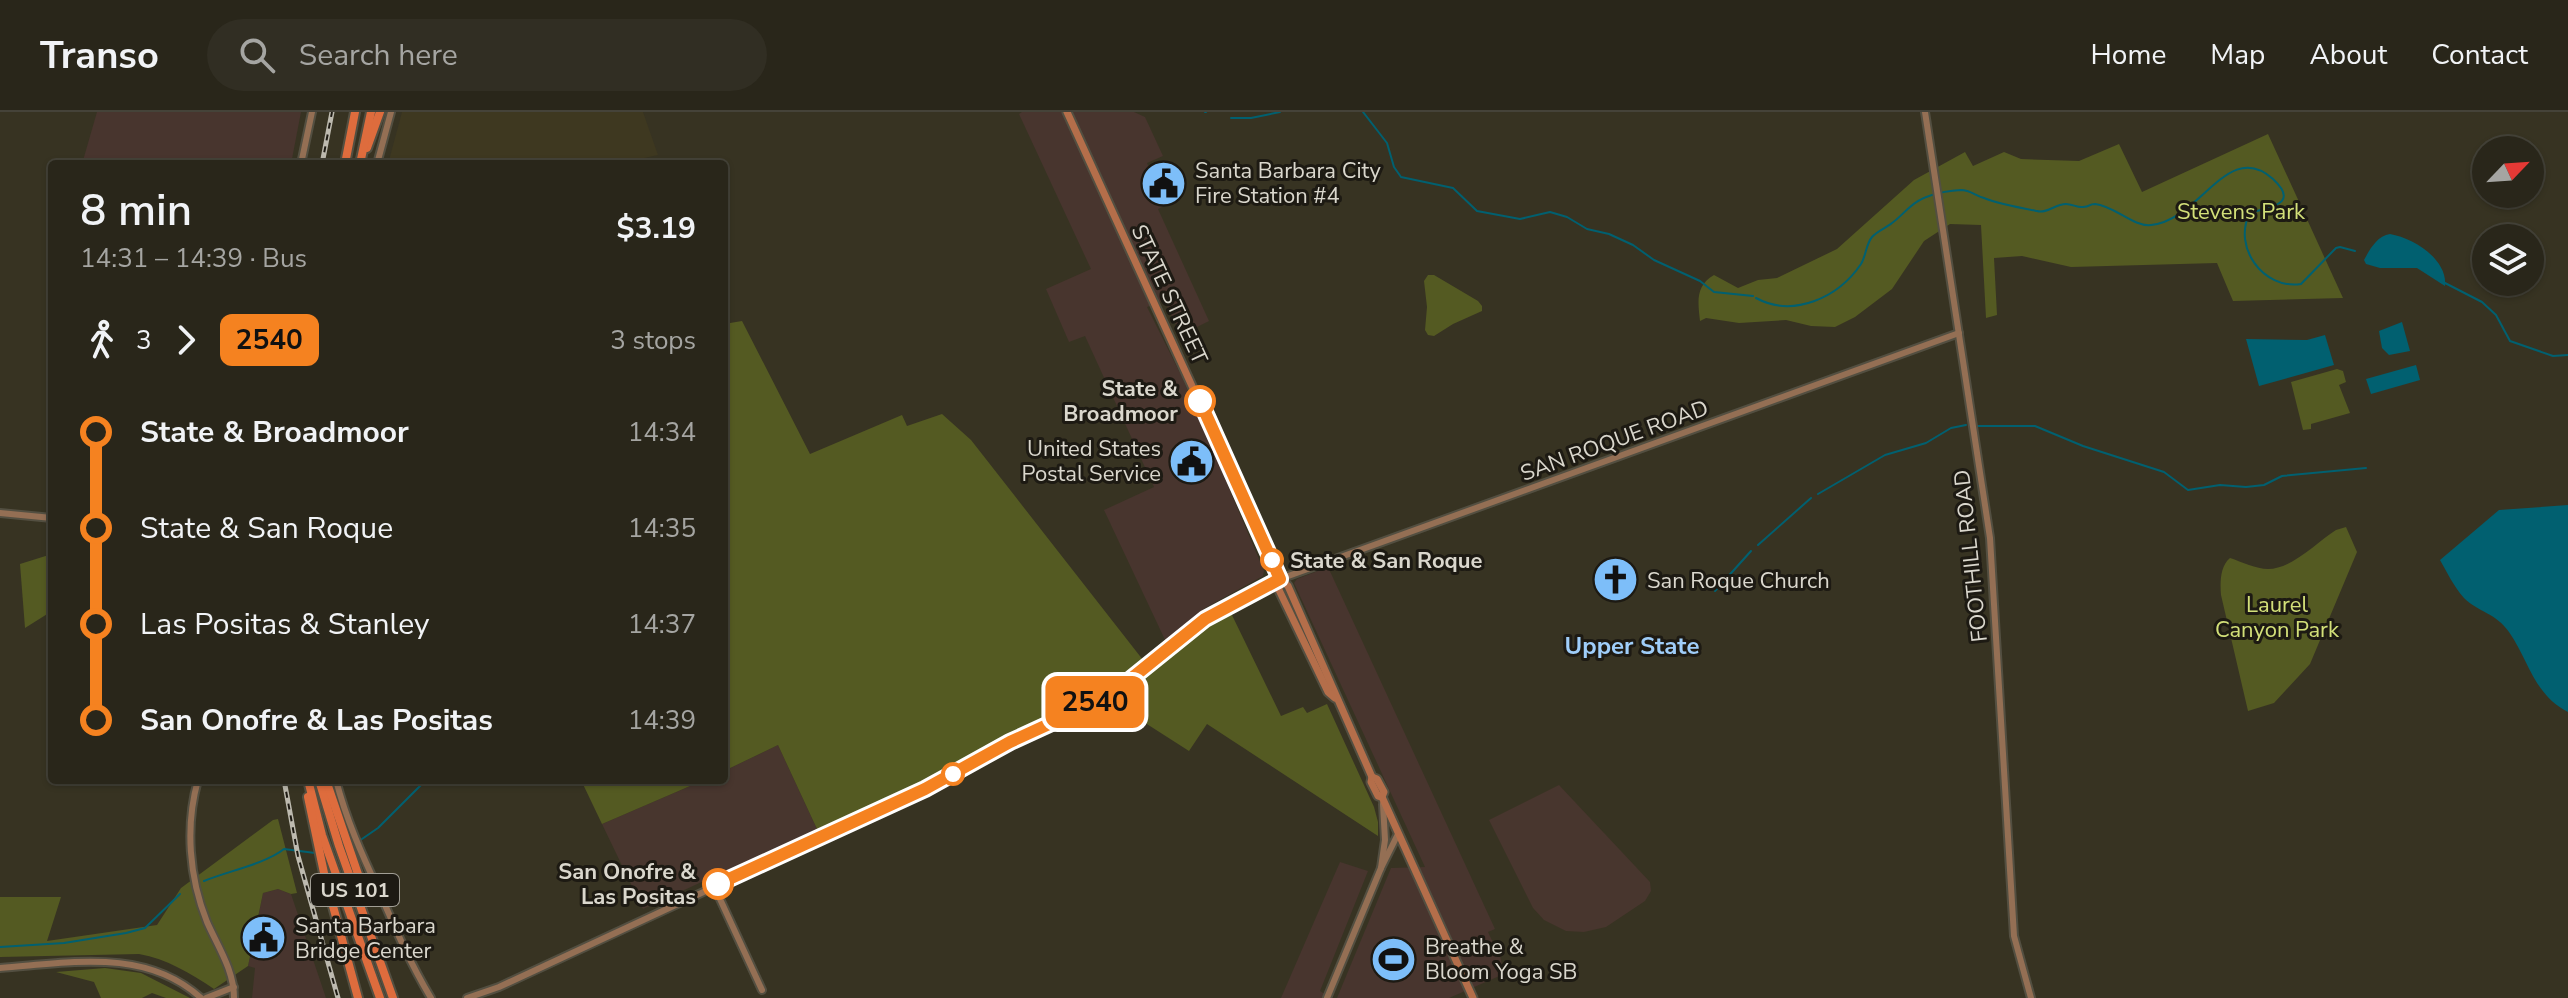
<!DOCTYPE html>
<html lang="en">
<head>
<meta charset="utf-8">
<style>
	:root { --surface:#29261a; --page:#312e23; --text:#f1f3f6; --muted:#a5a5a2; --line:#454339 }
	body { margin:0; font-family:"Nunito Sans",sans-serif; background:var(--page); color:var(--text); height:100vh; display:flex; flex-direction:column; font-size:30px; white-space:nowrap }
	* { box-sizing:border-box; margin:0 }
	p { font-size:26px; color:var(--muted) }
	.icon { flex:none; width:44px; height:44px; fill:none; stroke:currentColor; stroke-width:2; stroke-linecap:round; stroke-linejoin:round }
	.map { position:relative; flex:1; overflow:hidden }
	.side { position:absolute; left:48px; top:48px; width:680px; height:624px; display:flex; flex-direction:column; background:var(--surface); border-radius:8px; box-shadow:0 2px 6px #0004,0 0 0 2px var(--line) }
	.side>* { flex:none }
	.badge { padding:0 16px; border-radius:12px; font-size:28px; line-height:52px }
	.needle { width:52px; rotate:65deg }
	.tools { position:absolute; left:2472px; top:24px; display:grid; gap:16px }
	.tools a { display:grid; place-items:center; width:72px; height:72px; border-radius:50%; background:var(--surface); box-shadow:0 2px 6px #0004,0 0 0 2px var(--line); font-size:40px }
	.map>.badge { position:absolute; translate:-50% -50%; box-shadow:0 0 0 4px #fff }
	.legs { display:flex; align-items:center; gap:12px; height:88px; padding:0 32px; font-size:26px }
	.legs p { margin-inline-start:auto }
	.headline { display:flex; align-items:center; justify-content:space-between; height:136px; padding:0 32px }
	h1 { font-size:44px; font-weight:600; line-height:60px }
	ul { padding:0 32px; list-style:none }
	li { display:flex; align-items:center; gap:28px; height:96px; font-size:30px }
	li i { display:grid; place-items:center; width:12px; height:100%; margin:0 10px; background:currentColor }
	li i::after { content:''; width:20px; height:20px; margin:-10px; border:6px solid; border-radius:50%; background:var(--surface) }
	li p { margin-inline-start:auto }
	li:first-child i { background:linear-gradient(#0000 50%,currentColor 0) }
	li:last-child i { background:linear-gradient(currentColor 50%,#0000 0) }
	header { display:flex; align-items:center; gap:48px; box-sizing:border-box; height:112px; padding:0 40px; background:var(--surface); border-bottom:2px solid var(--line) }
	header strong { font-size:38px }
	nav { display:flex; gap:44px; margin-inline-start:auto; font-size:28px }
	.search { width:560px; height:72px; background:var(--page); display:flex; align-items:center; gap:20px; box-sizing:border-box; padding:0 28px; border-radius:44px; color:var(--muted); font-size:30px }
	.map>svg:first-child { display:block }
	.commercial { fill:#48352e }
	.built { fill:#3e3820 }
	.education { fill:#48362e }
	.green { fill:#545a22 }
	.water { fill:#016070 }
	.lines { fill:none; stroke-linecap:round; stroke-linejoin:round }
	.stream { stroke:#016070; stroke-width:2 }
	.secondary-casing { stroke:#534f41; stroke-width:10 }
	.primary-casing { stroke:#534f41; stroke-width:11 }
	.highway-casing { stroke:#534f41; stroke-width:12 }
	.secondary { stroke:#946f54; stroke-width:6 }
	.primary { stroke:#b46e4a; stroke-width:7 }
	.highway { stroke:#de6c3d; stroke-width:8 }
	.rail-casing { stroke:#bdbaaf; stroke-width:5 }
	.rail { stroke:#1d1a13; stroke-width:2; stroke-dasharray:6; stroke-linecap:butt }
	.line-1-casing { stroke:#fff; stroke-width:18 }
	.line-1 { stroke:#f58220; stroke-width:12 }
	.stop-1-dot { fill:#fff; stroke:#f58220; stroke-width:4 }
	.labels { text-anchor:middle; stroke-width:6; stroke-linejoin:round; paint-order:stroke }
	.shield { fill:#1d1a13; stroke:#a19e95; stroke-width:2 }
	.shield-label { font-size:20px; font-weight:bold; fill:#dad7cd }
	.poi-label { font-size:22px; fill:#dad7cd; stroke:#1d1a13; text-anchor:start }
	.park-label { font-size:22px; fill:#d3e079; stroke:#1d1a13 }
	.street-label { font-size:22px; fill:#dad7cd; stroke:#1d1a13 }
	.stop-label { font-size:22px; font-weight:bold; fill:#dad7cd; stroke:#1d1a13; text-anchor:end }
	.neighbourhood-label { font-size:24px; font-weight:bold; fill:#9fcefa; stroke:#1d1a13 }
</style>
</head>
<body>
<header>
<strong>Transo</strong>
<div class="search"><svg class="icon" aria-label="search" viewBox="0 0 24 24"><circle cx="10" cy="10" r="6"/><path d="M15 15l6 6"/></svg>Search here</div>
<nav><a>Home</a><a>Map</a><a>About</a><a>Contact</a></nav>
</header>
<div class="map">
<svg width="2568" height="886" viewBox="0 0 2568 886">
	<rect width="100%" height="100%" fill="#373322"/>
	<g class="commercial">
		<path d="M97,0H301L291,52H82Z"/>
		<path d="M1022,0H1134L1145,5L1163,44L1147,51L1166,93L1158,97L1209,209L1181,223L1164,188L1147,195L1182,265L1264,459L1263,464L1205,496L1166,530L1104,398L1154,375L1085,224L1069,230L1046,177L1091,157L1019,2Z"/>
		<path d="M1328,455L1495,817L1488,820L1497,839H1499L1504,862L1449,886H1337L1391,756L1425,755L1294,471L1297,467Z"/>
		<path d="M1340,750L1368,759L1320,879L1331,886H1281Z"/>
		<path d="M278,777L291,782L326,886H252L255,856L248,854L263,781Z"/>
	</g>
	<path class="built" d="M402,0H643L658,43L617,52H388Z"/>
	<g class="education">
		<path d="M778,633L817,717L643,797L602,712L704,668H724V659Z"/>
		<path d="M1559,673L1650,770L1651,779L1645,789L1606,815L1584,820L1566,819L1544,808L1533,796L1489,708Z"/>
	</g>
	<g class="green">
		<path d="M2268,22L2343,186L2233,189L2217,151L2071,155L2022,144L1994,146L1997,203L1986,206L1981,113L1950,112L1924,129L1892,177L1855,205L1835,215L1811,214L1786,208L1739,211L1706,206L1700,209C1698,190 1695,174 1714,163L1738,176L1758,168L1777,166L1837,137L1914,68L1965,40L1973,54L2004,40L2021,47L2079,49L2119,32L2142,80Z"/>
		<path d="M1428,163H1434L1478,189L1482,194V199L1453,212L1434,224L1428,223L1425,218L1427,195L1424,169Z"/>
		<path d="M742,209L810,342L902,303L907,314L942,302L971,328L1143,548L1102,578L985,634L931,667L817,717L778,633L724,659V212Z"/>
		<path d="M2337,257L2343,259L2346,270L2339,273L2350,301L2311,312V317L2303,318L2291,270Z"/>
		<path d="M2346,415L2357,440L2310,552L2274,591L2248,599L2221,483C2220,471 2220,454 2230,446C2242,450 2256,457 2268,457C2292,457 2317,430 2336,418Z"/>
		<path d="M52,442V499L25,516L20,452Z"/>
		<path d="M1230,499L1281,604L1303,595L1307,601L1327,592L1374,695L1378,710V724L1207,612L1189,639L1114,591L1209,513Z"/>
		<path d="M581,668H704L602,712Z"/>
		<path d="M278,707L297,781L291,782L278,777L263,781L248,854L214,877C190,861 167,847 139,842L0,845V785H61L47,829L157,813L181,776L273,708Z"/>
		<path d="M105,856L141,861L190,886H166L152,881L142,886H101L94,870L56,860Z"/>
	</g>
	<g class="water">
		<path d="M2390,122C2414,126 2448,148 2445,174L2417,156H2380L2366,152L2364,148C2370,137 2377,124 2390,122Z"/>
		<path d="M2402,210L2410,239L2389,243L2382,236L2379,219Z"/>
		<path d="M2325,223L2334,253L2259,274L2246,227L2307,228Z"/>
		<path d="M2416,253L2420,268L2371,282L2366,267Z"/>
		<path d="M2568,393V600C2534,583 2529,549 2509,520C2496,501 2478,500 2464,486C2454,475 2447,460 2440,448L2499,398Z"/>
	</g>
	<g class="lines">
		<g class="stream">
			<path d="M1205,0H1206"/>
			<path d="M1363,0L1387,31L1394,55L1401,65L1453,76L1477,99L1520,107L1550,100L1567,105L1587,117L1609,122L1633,133L1654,148L1700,169L1714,180L1753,184"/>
			<path d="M1231,6H1251L1280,0"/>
			<path d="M2445,171L2482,190L2496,203L2510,229L2553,244L2568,243"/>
			<path d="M1756,186C1793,206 1838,186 1861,152C1866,144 1866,132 1872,125C1877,119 1886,116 1892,111C1899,106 1904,100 1910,95C1923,83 1945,79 1961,78C1970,78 1976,84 1984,86C1999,92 2021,96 2037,99C2047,102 2055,92 2066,92C2072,92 2078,96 2083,95C2091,95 2088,92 2095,92C2115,94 2133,115 2151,113C2201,108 2228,26 2273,67C2301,93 2268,95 2250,101C2232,134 2263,178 2301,172L2336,136L2340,135L2355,139"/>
			<path d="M1977,314H2035L2083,334L2164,360L2188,378L2220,373L2246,375L2264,373L2282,364L2366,356"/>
			<path d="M1818,382L1885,343L1926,331L1951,316L1966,313"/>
			<path d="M1758,433L1811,386"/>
			<path d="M1715,479L1751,439"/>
			<path d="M359,729L378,716L426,668"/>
			<path d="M204,769C228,759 265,752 284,737L315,741"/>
			<path d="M0,835L64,831L126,821L145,816L180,782"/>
		</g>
		<defs>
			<g id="secondary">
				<path d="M1925,0L1990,426L2014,824L2031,886"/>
				<path d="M301,52L312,0"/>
				<path d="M377,52L391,0"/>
				<path d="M0,401L52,406"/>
				<path d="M198,668C185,714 189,765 207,810C218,835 234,858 234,886"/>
				<path d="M336,668C346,707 362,743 379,779C395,816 410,851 431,886"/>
				<path d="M1381,756L1385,728L1383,692"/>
				<path d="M714,774L762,878"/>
				<path d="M0,856C69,851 145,835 201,886"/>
				<path d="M206,886L234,875"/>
				<path d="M467,886L499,875L925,677L1010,630L1097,590L1122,574L1218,498L1280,467L1959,221"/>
				<path d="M1327,886L1381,756L1398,722"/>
			</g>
			<g id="primary">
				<path d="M1067,0L1280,467L1288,474L1372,665L1371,670L1378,684L1382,685"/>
				<path d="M1280,467L1279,478L1328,580L1335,586"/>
				<path d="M1372,665L1377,667L1384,680L1382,685L1473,886"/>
			</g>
			<g id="highway">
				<path d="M367,36L380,0"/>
				<path d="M345,52L355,0"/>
				<path d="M360,52L371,0"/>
				<path d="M308,668L322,723L380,886"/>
				<path d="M319,668L339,734L393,886"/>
				<path d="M326,668L361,771L371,785L382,788"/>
				<path d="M308,685L324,761L358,886"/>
			</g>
		</defs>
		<use href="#secondary" class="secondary-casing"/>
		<use href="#primary" class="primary-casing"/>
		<use href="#highway" class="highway-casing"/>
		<use href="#secondary" class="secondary"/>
		<use href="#primary" class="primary"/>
		<use href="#highway" class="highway"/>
		<defs>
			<g id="rail">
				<path d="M322,52L332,0"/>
				<path d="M284,668L298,744L338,886"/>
			</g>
		</defs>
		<use href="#rail" class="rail-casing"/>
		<use href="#rail" class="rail"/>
	</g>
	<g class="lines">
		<defs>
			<path id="line-1" d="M718,772L925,677L1010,630L1097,590L1122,574L1205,507L1280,467L1200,289"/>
		</defs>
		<use href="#line-1" class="line-1-casing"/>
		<use href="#line-1" class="line-1"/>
	</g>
	<defs>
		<symbol id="civic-disc" viewBox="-11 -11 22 22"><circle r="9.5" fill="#7dbef9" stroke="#1d1a13"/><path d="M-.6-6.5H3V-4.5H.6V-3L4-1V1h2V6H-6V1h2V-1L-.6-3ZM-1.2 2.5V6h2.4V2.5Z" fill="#111"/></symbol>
		<symbol id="church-disc" viewBox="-11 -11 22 22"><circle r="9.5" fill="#7dbef9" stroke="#1d1a13"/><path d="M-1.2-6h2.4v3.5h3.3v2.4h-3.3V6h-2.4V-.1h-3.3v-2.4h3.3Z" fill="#111"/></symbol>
		<symbol id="stadium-disc" viewBox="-11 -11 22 22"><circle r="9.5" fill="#7dbef9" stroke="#1d1a13"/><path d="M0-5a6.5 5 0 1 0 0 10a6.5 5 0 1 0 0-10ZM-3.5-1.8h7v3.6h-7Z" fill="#111"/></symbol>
	</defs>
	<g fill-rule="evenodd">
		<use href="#civic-disc" x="1138" y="46" width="51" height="51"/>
		<use href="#civic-disc" x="1166" y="324" width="51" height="51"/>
		<use href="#church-disc" x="1590" y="442" width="51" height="51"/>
		<use href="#civic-disc" x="238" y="800" width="51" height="51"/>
		<use href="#stadium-disc" x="1368" y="822" width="51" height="51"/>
	</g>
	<g class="stop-1-dot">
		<circle cx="1200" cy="289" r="14"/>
		<circle cx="1272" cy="448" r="10"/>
		<circle cx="953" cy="662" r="10"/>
		<circle cx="718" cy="772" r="14"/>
	</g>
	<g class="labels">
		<rect class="shield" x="311" y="762" width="88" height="32" rx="6"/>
		<g class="shield-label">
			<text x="355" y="785">US 101</text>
		</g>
		<g class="poi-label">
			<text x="1195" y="66">Santa Barbara City<tspan x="1195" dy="25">Fire Station #4</tspan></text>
			<text x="1161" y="344" text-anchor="end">United States<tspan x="1161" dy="25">Postal Service</tspan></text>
			<text x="1647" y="476">San Roque Church</text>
			<text x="295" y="821">Santa Barbara<tspan x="295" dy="25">Bridge Center</tspan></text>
			<text x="1425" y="842">Breathe &amp;<tspan x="1425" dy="25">Bloom Yoga SB</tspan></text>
		</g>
		<g class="park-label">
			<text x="2241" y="107">Stevens Park</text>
			<text x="2277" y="500">Laurel<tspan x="2277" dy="25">Canyon Park</tspan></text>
		</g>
		<g class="street-label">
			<text transform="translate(1170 182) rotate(65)" y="8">STATE STREET</text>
			<text transform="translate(1614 328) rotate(-20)" y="8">SAN ROQUE ROAD</text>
			<text transform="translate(1970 444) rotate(-96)" y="8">FOOTHILL ROAD</text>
		</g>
		<g class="stop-label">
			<text x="1178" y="284">State &amp;<tspan x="1178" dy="25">Broadmoor</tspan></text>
			<text x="1290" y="456" text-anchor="start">State &amp; San Roque</text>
			<text x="696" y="767">San Onofre &amp;<tspan x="696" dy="25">Las Positas</tspan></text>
		</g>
		<g class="neighbourhood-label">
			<text x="1632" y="542">Upper State</text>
		</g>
	</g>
</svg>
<div class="tools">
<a><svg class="needle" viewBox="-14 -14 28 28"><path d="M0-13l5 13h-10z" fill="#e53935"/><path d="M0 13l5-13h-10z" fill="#a5a5a2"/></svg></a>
<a><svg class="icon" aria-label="layers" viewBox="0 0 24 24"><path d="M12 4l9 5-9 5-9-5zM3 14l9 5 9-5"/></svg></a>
</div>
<b class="badge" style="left:1095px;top:590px;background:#f58220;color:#111">2540</b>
<section class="side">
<div class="headline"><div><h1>8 min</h1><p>14:31 – 14:39 · Bus</p></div><b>$3.19</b></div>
<div class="legs"><svg class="icon" aria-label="walk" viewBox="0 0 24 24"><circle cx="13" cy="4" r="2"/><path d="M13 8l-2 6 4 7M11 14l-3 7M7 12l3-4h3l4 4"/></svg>3<svg class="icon" aria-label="forward" viewBox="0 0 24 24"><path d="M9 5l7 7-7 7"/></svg><b class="badge" style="background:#f58220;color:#111">2540</b><p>3 stops</p></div>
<ul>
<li><i style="color:#f58220"></i><b>State &amp; Broadmoor</b><p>14:34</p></li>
<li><i style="color:#f58220"></i><span>State &amp; San Roque</span><p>14:35</p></li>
<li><i style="color:#f58220"></i><span>Las Positas &amp; Stanley</span><p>14:37</p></li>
<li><i style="color:#f58220"></i><b>San Onofre &amp; Las Positas</b><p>14:39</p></li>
</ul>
</section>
</div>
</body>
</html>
